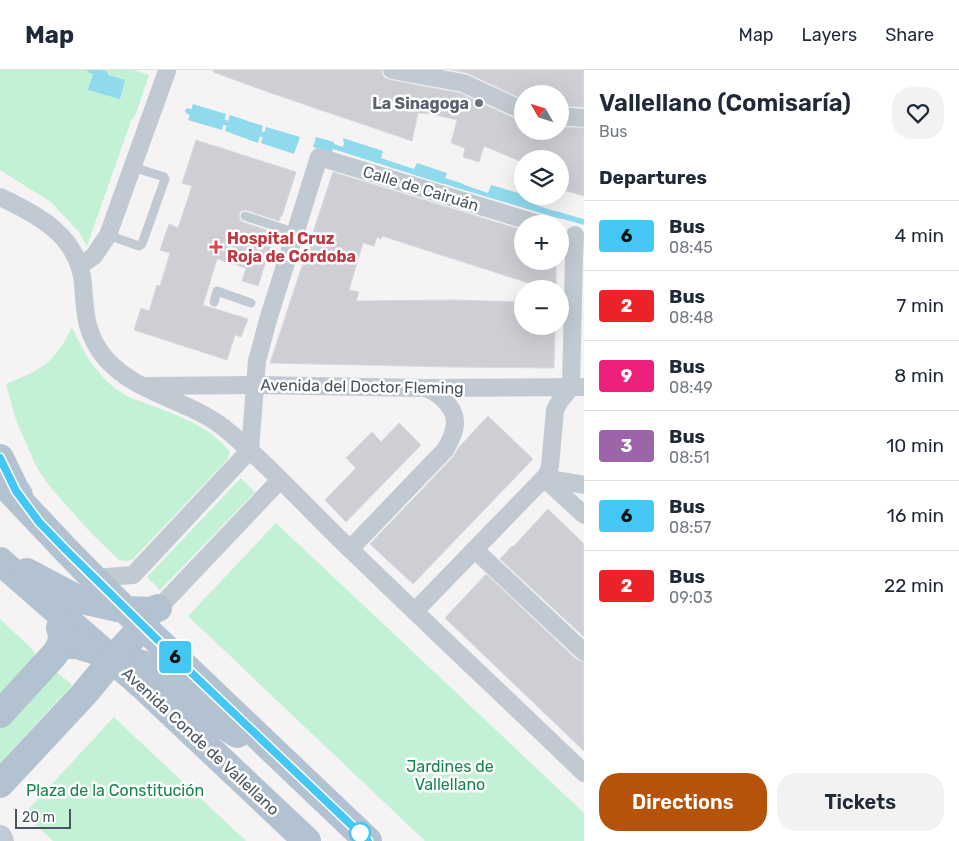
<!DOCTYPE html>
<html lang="en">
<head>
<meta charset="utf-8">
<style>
	:root { --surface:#fff; --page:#f2f2f3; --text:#1f2937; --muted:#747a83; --line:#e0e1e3; --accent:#b45309 }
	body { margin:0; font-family:Rubik,sans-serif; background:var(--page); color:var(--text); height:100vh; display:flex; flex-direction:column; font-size:19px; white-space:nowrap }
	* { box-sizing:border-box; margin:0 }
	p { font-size:16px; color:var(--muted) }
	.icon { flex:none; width:28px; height:28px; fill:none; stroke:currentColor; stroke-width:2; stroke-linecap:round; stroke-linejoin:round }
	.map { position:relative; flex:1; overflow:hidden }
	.details { display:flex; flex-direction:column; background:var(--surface); width:375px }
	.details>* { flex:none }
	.badge { padding:0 10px; border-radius:4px; font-size:18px; line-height:32px }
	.needle { width:32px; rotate:309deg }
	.buttons { position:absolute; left:514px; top:15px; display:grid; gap:10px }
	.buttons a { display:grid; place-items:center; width:55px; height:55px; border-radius:50%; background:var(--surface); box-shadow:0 5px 20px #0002; font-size:25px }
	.scale { position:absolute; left:15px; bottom:12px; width:56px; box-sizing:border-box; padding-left:5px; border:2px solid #4a5661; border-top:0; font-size:14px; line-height:18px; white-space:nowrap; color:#4a5661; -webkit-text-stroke:4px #fff; paint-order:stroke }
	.map>.badge { position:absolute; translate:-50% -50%; box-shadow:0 0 0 2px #fff }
	h2 { padding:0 15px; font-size:19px; line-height:45px }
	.round { display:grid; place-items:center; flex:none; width:52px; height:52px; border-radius:20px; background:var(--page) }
	.head { display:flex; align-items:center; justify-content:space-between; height:85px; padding:0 15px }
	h1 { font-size:24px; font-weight:600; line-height:38px }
	.action { display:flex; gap:10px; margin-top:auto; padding:10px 15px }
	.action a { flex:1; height:58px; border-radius:20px; background:var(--accent); color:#fff; font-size:20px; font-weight:600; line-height:58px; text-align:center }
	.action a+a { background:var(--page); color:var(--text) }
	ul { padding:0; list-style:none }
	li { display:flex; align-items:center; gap:15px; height:70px; padding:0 15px; border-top:1px solid var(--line) }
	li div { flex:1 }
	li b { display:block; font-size:19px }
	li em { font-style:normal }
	li .badge { min-width:55px; font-weight:700; text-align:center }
	header { display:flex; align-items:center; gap:30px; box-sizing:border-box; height:70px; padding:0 25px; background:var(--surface); border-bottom:1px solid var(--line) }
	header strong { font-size:24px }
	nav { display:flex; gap:28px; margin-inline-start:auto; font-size:18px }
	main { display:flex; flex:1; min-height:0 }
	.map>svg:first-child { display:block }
	.green { fill:#c3f1d5 }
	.water { fill:#90daee }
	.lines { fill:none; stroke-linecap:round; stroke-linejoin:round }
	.stream { stroke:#90daee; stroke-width:5.5 }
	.building { fill:#cdcfd5; stroke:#d7d9de }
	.lane { stroke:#c1cad2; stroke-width:9 }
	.street { stroke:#c1cad2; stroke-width:18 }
	.secondary { stroke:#c1cbd6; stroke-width:24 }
	.primary { stroke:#b3c2d1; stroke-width:28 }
	.line-casing { stroke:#fff; stroke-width:11 }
	.line { stroke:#44c7f4; stroke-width:8 }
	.worship-dot { fill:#6b7280; stroke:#fff; stroke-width:2 }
	.health-dot { fill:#e0444e; stroke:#fff; stroke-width:2 }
	.stop-dot { fill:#fff; stroke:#44c7f4; stroke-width:2.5 }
	.labels { text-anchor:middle; stroke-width:5; stroke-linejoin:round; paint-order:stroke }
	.worship-label { font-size:16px; font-weight:bold; fill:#5b616d; stroke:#fff; text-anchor:end }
	.street-label { font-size:16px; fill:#4a5661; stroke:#fff }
	.health-label { font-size:16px; font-weight:bold; fill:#be3a42; stroke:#fff; text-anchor:start }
	.park-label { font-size:16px; fill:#17864f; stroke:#fff }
</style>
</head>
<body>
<header>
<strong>Map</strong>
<nav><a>Map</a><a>Layers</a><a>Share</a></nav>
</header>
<main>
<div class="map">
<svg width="584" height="771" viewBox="0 0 584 771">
	<rect width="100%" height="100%" fill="#f5f3f3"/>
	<g class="green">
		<path d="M0,0H134L149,5L136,44L131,51L87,176L79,162L51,132L0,100Z"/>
		<path d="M72,257C83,281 94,302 116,319C121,322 125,325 129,327C135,330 142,331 147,334C175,344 212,357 230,382L227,390L132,490L125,491L119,490L91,463L50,417L37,398L16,350L6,314C17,309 28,305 38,299C54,291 65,272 72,257Z"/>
		<path d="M241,408L255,422L160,520L147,507Z"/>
		<path d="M276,453L584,743V771H425L188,546Z"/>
		<path d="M0,549L33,580L38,588L0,629Z"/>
		<path d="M53,599L72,615L0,693V658Z"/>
		<path d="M114,647L121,654L246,771H53L24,744Z"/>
	</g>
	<g class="water">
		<path d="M94,1L125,10L120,29L88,20Z"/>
		<path d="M193,34L226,44L222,60L188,50Z"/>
		<path d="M230,45L263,56L258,73L225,61Z"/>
		<path d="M266,57L300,67L294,84L261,73Z"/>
		<path d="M316,67L334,72V74L343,77L344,73L343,68L383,81L381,88L414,99L417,93L447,103L443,114L333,79L332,83L313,77Z"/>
		<path d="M456,112L488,123L491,115L522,124V126L534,127L533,134L563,144L561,149L454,117Z"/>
	</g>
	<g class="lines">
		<g class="stream">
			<path d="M90,0L105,4"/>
			<path d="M188,41L190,42"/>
			<path d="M224,52L227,53"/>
			<path d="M261,64L264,65"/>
			<path d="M438,109L461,116"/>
			<path d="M556,144L584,152"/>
		</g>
	</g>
	<g class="building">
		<path d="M213,0H382V4L385,8L390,10L460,23L518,50L522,51V61H560V57L584,58V126L560,119V89H522V92L484,76L479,92L463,87L465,78L451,73L457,50L431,44L418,43L412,71L268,22L213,2Z"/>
		<path d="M451,0H584V37L560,36V24H522V29L467,3Z"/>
		<path d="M196,70L296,102L282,146L281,145L279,151L246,140L241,141L239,144L240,150L243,152L275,163L258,216L242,211L246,198L217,189L203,235L248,249L241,267L235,265L227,290L134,260L141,238L149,241L157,215L160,216L170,183L160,180L169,154L178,158L192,116L182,113Z"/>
		<path d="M333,102L522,160V191H556V219H547L382,166L381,169L377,167L374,176L363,173L349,220L359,222L356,231L456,230L522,232V256H555L554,298L452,297L270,293Z"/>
		<path d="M488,346L533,389L413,514L370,474L453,387L459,377Z"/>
		<path d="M399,353L421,375L346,452L325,430L356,398L346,388L372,362L381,372Z"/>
		<path d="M548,439L584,474V567L500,489L512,476L513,477Z"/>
		<path d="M486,504L577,590L584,592V681L445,548Z"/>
	</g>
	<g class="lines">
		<g class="lane">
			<path d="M245,146L296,163"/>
			<path d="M108,165L139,176L142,174L165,109L164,107L133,97"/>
			<path d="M214,232L217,221L251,233"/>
		</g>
		<g class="street">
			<path d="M392,0L463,13L522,40"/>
			<path d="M560,46L584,48"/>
			<path d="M0,127C39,145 79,167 83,214C85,244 86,266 106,289C139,326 193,330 229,362C272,398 310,441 351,480C428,555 506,628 584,703"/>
			<path d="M80,196L94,186L108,165L167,1"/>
			<path d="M146,316L255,315L424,318L584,317"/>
			<path d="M544,408L584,445"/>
			<path d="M545,408L584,415"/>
			<path d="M350,479L445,380C456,362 461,346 444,330C438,324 433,320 424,318"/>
			<path d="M475,480L584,582"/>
			<path d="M93,508L133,505L250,380L257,291L268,250L319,87L539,154"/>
			<path d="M415,541L544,408L548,402L550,396L555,340L560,331L571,317L574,187L575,165"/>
			<path d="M151,546L280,410"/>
		</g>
		<path class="secondary" d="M0,767L2,771"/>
		<g class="primary">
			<path d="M0,388L16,421L19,425"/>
			<path d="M0,410L66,480L111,526L368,771"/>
			<path d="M0,491L41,527L146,619L307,771"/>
			<path d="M27,502L78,529L127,540L151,541L158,538"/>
			<path d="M61,575H77L97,581L113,589L138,593L157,598L203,641L237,664"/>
			<path d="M0,644L54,585C61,576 64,569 60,558"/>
			<path d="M0,714L84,624L113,589L143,556"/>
		</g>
	</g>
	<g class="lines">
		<defs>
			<path id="line" d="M0,388L16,421L39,452L66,480L177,589L368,771"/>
		</defs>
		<use href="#line" class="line-casing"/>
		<use href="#line" class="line"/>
	</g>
	<circle class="worship-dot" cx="479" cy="33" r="5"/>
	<path class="health-dot" d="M213.5 169.5h5v5h5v5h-5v5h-5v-5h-5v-5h5z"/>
	<circle class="stop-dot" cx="360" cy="763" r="10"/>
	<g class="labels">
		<g class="worship-label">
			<text x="469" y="39">La Sinagoga</text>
		</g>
		<g class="street-label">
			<text transform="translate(421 118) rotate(17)" y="6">Calle de Cairuán</text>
			<text transform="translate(362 316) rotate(1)" y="6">Avenida del Doctor Fleming</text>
			<text transform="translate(201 671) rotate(43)" y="6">Avenida Conde de Vallellano</text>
		</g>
		<g class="health-label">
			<text x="227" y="174">Hospital Cruz<tspan x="227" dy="18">Roja de Córdoba</tspan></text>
		</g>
		<g class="park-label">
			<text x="450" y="702">Jardines de<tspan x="450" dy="18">Vallellano</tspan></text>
			<text x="115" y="726">Plaza de la Constitución</text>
		</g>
	</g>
</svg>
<div class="buttons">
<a><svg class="needle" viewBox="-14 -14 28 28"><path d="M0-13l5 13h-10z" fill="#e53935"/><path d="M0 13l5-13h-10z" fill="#747a83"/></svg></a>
<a><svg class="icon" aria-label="layers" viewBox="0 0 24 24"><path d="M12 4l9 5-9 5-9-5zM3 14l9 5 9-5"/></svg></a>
<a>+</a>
<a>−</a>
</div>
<div class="scale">20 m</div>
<b class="badge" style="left:175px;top:587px;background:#44c7f4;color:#111">6</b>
</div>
<section class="details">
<div class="head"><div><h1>Vallellano (Comisaría)</h1><p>Bus</p></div><a class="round"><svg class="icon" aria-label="heart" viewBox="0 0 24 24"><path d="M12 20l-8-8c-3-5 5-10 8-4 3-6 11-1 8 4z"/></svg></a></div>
<h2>Departures</h2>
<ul>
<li><span class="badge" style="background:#44c7f4;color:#111">6</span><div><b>Bus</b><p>08:45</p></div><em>4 min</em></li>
<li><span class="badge" style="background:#eb2227;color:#fff">2</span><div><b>Bus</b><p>08:48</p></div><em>7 min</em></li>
<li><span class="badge" style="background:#ed207b;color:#fff">9</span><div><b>Bus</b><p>08:49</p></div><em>8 min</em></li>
<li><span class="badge" style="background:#9e64a9;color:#fff">3</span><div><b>Bus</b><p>08:51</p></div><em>10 min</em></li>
<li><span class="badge" style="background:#44c7f4;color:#111">6</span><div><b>Bus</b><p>08:57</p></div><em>16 min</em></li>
<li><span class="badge" style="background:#eb2227;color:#fff">2</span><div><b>Bus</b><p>09:03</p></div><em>22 min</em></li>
</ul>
<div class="action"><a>Directions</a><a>Tickets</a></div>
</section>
</main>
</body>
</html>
